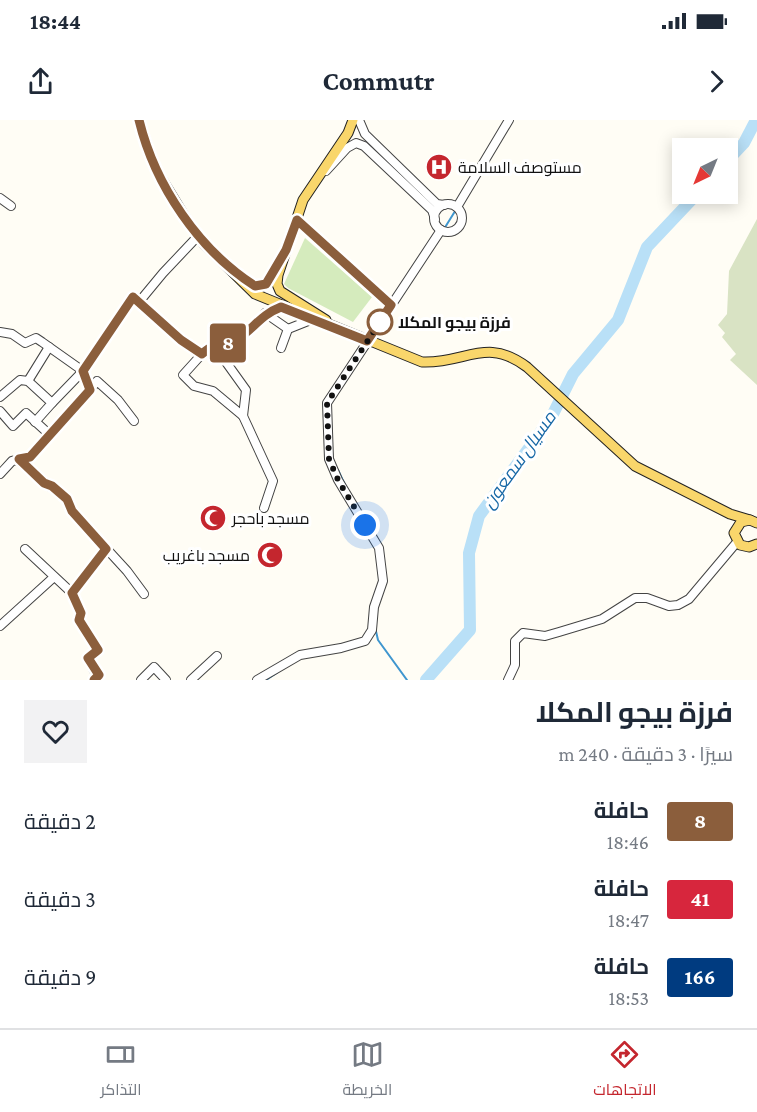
<!DOCTYPE html>
<html lang="ar">
<head>
<meta charset="utf-8">
<style>
	:root { --surface:#fff; --page:#f2f2f3; --text:#1f2937; --muted:#747a83; --line:#e0e1e3; --accent:#c4262e }
	body { margin:0; font-family:"Crimson Pro",Cairo,serif; background:var(--page); color:var(--text); direction:rtl; height:100vh; display:flex; flex-direction:column; font-size:22px; white-space:nowrap }
	* { box-sizing:border-box; margin:0 }
	p { font-size:20px; color:var(--muted) }
	.icon { flex:none; width:33px; height:33px; fill:none; stroke:currentColor; stroke-width:2; stroke-linecap:round; stroke-linejoin:round }
	.map { position:relative; height:560px; overflow:hidden; direction:ltr }
	.drawer { display:flex; flex-direction:column; background:var(--surface); flex:1 }
	.drawer>* { flex:none }
	.badge { padding:0 12px; border-radius:4px; font-size:21px; line-height:39px }
	.needle { width:39px; rotate:223deg }
	.tools { position:absolute; left:672px; top:18px; display:grid; gap:12px }
	.tools a { display:grid; place-items:center; width:66px; height:66px; border-radius:0px; background:var(--surface); box-shadow:0 3px 15px #0003; font-size:30px }
	.you { position:absolute; width:30px; height:30px; margin:-15px; border:4px solid #fff; border-radius:50%; background:#1a73e8; box-shadow:0 0 0 9px #1a73e833 }
	.map>.badge { position:absolute; translate:-50% -50%; box-shadow:0 0 0 3px #fff }
	.round { display:grid; place-items:center; flex:none; width:63px; height:63px; border-radius:0px; background:var(--page) }
	.headline { display:flex; align-items:center; justify-content:space-between; height:102px; padding:0 24px }
	h1 { font-size:28px; font-weight:700; line-height:45px }
	ul { padding:0; list-style:none }
	li { display:flex; align-items:center; gap:18px; height:78px; padding:0 24px }
	li div { flex:1 }
	li b { display:block; font-size:22px }
	li em { font-style:normal }
	li .badge { min-width:66px; font-weight:700; text-align:center }
	.status { display:flex; justify-content:space-between; align-items:center; height:42px; padding:0 30px; background:var(--surface); direction:ltr }
	.status svg { height:16px; fill:currentColor }
	header { display:flex; justify-content:space-between; align-items:center; height:78px; padding:0 24px; background:var(--surface); font-size:27px; font-weight:700 }
	.tab-bar { display:flex; justify-content:space-around; align-items:center; height:84px; border-top:2px solid var(--line); background:var(--surface); font-size:16px; color:var(--muted) }
	.tab-bar a { display:grid; justify-items:center; gap:3px }
	.tab-bar .current { color:var(--accent) }
	.map>svg:first-child { display:block }
	.green { fill:#d5ebbd }
	.cemetery { fill:#d9e3c4 }
	.lines { fill:none; stroke-linecap:round; stroke-linejoin:round }
	.stream { stroke:#3f96cf; stroke-width:2 }
	.river { stroke:#b9e0f7; stroke-width:12 }
	.minor-casing { stroke:#444; stroke-width:10 }
	.major-casing { stroke:#222; stroke-width:11 }
	.minor { stroke:#fff; stroke-width:8 }
	.major { stroke:#f9d66b; stroke-width:9 }
	.line-casing { stroke:#fff; stroke-width:14 }
	.line { stroke:#8b5e3c; stroke-width:9 }
	.walk { stroke:#111; stroke-width:6; stroke-dasharray:0 10.8 }
	.stop-dot { fill:#fff; stroke:#8b5e3c; stroke-width:3 }
	.labels { text-anchor:middle; stroke-width:6; stroke-linejoin:round; paint-order:stroke }
	.poi-label { font-size:16px; fill:#111; stroke:#fff; text-anchor:start }
	.stop-label { font-size:16px; font-weight:bold; fill:#111; stroke:#fff; text-anchor:start }
	.water-label { font-size:18px; font-style:italic; fill:#1768a6; stroke:#fff }
</style>
</head>
<body>
<div class="status"><b>18:44</b><svg viewBox="0 0 49 12"><path d="M0 12V9h3v3zM5 12V6h3v6zM10 12V3h3v9zM15 12V0h3v12zM26 1h20v11H26zM47 4h2v5h-2z"/></svg></div>
<header><svg class="icon" aria-label="forward" viewBox="0 0 24 24"><path d="M9 5l7 7-7 7"/></svg>Commutr<svg class="icon" aria-label="share" viewBox="0 0 24 24"><path d="M12 15V3M7 8l5-5 5 5M5 13v7h14v-7"/></svg></header>
<div class="map">
<svg width="757" height="560" viewBox="0 0 757 560">
	<rect width="100%" height="100%" fill="#fffdf5"/>
	<path class="green" d="M305,118L372,177L353,202L288,168L284,164Z"/>
	<path class="cemetery" d="M757,99V265L730,240L736,234L722,217L725,213L718,205L727,194L729,151Z"/>
	<g class="lines">
		<g class="stream">
			<path d="M444,109L457,88"/>
			<path d="M338,350L346,367"/>
			<path d="M375,507L378,520L407,560"/>
			<path d="M266,560L278,552"/>
		</g>
		<g class="river">
			<path d="M728,40L744,23L756,0"/>
			<path d="M426,560L470,510L469,433L479,396L551,298L573,254L618,200L647,127L697,74"/>
		</g>
		<defs>
			<g id="minor">
				<path d="M359,0L365,14L437,84L444,85"/>
				<path d="M326,51L347,28L356,23L364,26L432,90L435,99"/>
				<path d="M0,78L11,86"/>
				<circle cx="448" cy="98" r="14"/>
				<path d="M457,87L509,0"/>
				<path d="M297,100L391,185"/>
				<path d="M139,182L163,153L198,116"/>
				<path d="M265,193L288,209"/>
				<path d="M0,212L12,214L25,223L36,218L42,222L83,251L90,270L30,337L12,341L0,354"/>
				<path d="M213,224L246,270L243,296L273,361L264,388"/>
				<path d="M281,228L288,209L313,199"/>
				<path d="M202,234L183,255L194,266L213,271L243,296"/>
				<path d="M28,261L49,227"/>
				<path d="M90,270L97,261L118,280L134,301"/>
				<path d="M0,277L20,260L28,261L52,283L35,302"/>
				<path d="M52,283L83,251L133,177L181,220L202,234C219,219 221,229 236,220C253,211 260,195 281,187"/>
				<path d="M0,291L13,306L26,293L50,315"/>
				<path d="M19,339C26,346 34,356 42,362C59,373 63,369 72,391L127,451L144,474"/>
				<path d="M25,429L72,473L106,429"/>
				<path d="M72,473L81,493L79,500L98,530L88,539L99,560"/>
				<path d="M0,506L54,457"/>
				<path d="M141,560L154,547L166,560"/>
				<path d="M191,560L217,536"/>
				<path d="M257,560L300,535L341,528L365,521L372,510L374,487L383,461L379,428L338,360L329,339L327,283L441,110"/>
				<path d="M508,560L515,545V521L523,513L545,516L559,512L602,499L635,478H647L669,486L678,485L689,479L737,422"/>
			</g>
			<g id="major">
				<path d="M139,0L154,46L185,97L204,124L255,174L422,242C466,244 486,216 527,247L635,346L730,394L750,400"/>
				<path d="M245,160L261,167L271,160L277,148"/>
				<path d="M326,200L280,171L277,164L278,155L303,80L348,13L353,0"/>
				<path d="M757,403L750,400L741,402L734,413L740,425L749,427L757,424"/>
			</g>
		</defs>
		<use href="#minor" class="minor-casing"/>
		<use href="#major" class="major-casing"/>
		<use href="#minor" class="minor"/>
		<use href="#major" class="major"/>
	</g>
	<g class="lines">
		<defs>
			<path id="line" d="M94,560L99,555L88,538L98,530L79,500L81,493L72,473L106,429L72,391L67,379L52,366L44,363L19,339L30,337L90,270L83,251L133,177L181,220L202,234C219,219 221,229 236,220C253,210 260,195 281,187L367,221L391,185L297,100L286,130L266,164L255,166C199,130 155,66 139,0"/>
		</defs>
		<use href="#line" class="line-casing"/>
		<use href="#line" class="line"/>
		<path class="walk" d="M365,405L338,360L329,339L327,283L380,202"/>
	</g>
	<defs>
		<symbol id="hospital-disc" viewBox="-11 -11 22 22"><circle r="9.5" fill="#c4262e" stroke="#fff"/><path d="M-5-5h3v3.5h4V-5h3V5h-3V1.5h-4V5h-3Z" fill="#fff"/></symbol>
		<symbol id="mosque-disc" viewBox="-11 -11 22 22"><circle r="9.5" fill="#c4262e" stroke="#fff"/><path d="M3.5-4.9A6 6 0 1 0 3.5 4.9A5 5 0 1 1 3.5-4.9Z" fill="#fff"/></symbol>
	</defs>
	<g fill-rule="evenodd">
		<use href="#hospital-disc" x="424" y="32" width="30" height="30"/>
		<use href="#mosque-disc" x="198" y="383" width="30" height="30"/>
		<use href="#mosque-disc" x="255" y="420" width="30" height="30"/>
	</g>
	<circle class="stop-dot" cx="380" cy="202" r="12"/>
	<g class="labels">
		<g class="poi-label">
			<text x="458" y="53">مستوصف السلامة</text>
			<text x="232" y="404">مسجد باحجر</text>
			<text x="250" y="441" text-anchor="end">مسجد باغريب</text>
		</g>
		<g class="stop-label">
			<text x="398" y="208">فرزة بيجو المكلا</text>
		</g>
		<g class="water-label">
			<text transform="translate(519 340) rotate(-55)" y="6">مسيال سمعون</text>
		</g>
	</g>
</svg>
<div class="tools">
<a><svg class="needle" viewBox="-14 -14 28 28"><path d="M0-13l5 13h-10z" fill="#e53935"/><path d="M0 13l5-13h-10z" fill="#747a83"/></svg></a>
</div>
<div class="you" style="left:365px;top:405px"></div>
<b class="badge" style="left:228px;top:223px;background:#8b5e3c;color:#fff">8</b>
</div>
<section class="drawer">
<div class="headline"><div><h1>فرزة بيجو المكلا</h1><p>سيرًا · 3 دقيقة · 240 m</p></div><a class="round"><svg class="icon" aria-label="heart" viewBox="0 0 24 24"><path d="M12 20l-8-8c-3-5 5-10 8-4 3-6 11-1 8 4z"/></svg></a></div>
<ul>
<li><span class="badge" style="background:#8b5e3c;color:#fff">8</span><div><b>حافلة</b><p>18:46</p></div><em>2 دقيقة</em></li>
<li><span class="badge" style="background:#d7263d;color:#fff">41</span><div><b>حافلة</b><p>18:47</p></div><em>3 دقيقة</em></li>
<li><span class="badge" style="background:#003b80;color:#fff">166</span><div><b>حافلة</b><p>18:53</p></div><em>9 دقيقة</em></li>
</ul>
</section>
<nav class="tab-bar">
<a class="current"><svg class="icon" aria-label="directions" viewBox="0 0 24 24"><path d="M12 3l9 9-9 9-9-9zM9 14v-3h6M13 9l2 2-2 2"/></svg>الاتجاهات</a>
<a><svg class="icon" aria-label="map" viewBox="0 0 24 24"><path d="M3 6l6-2 6 2 6-2v14l-6 2-6-2-6 2zM9 4v14M15 6v14"/></svg>الخريطة</a>
<a><svg class="icon" aria-label="tickets" viewBox="0 0 24 24"><path d="M3 7h18v10H3zM15 7v10"/></svg>التذاكر</a>
</nav>
</body>
</html>
